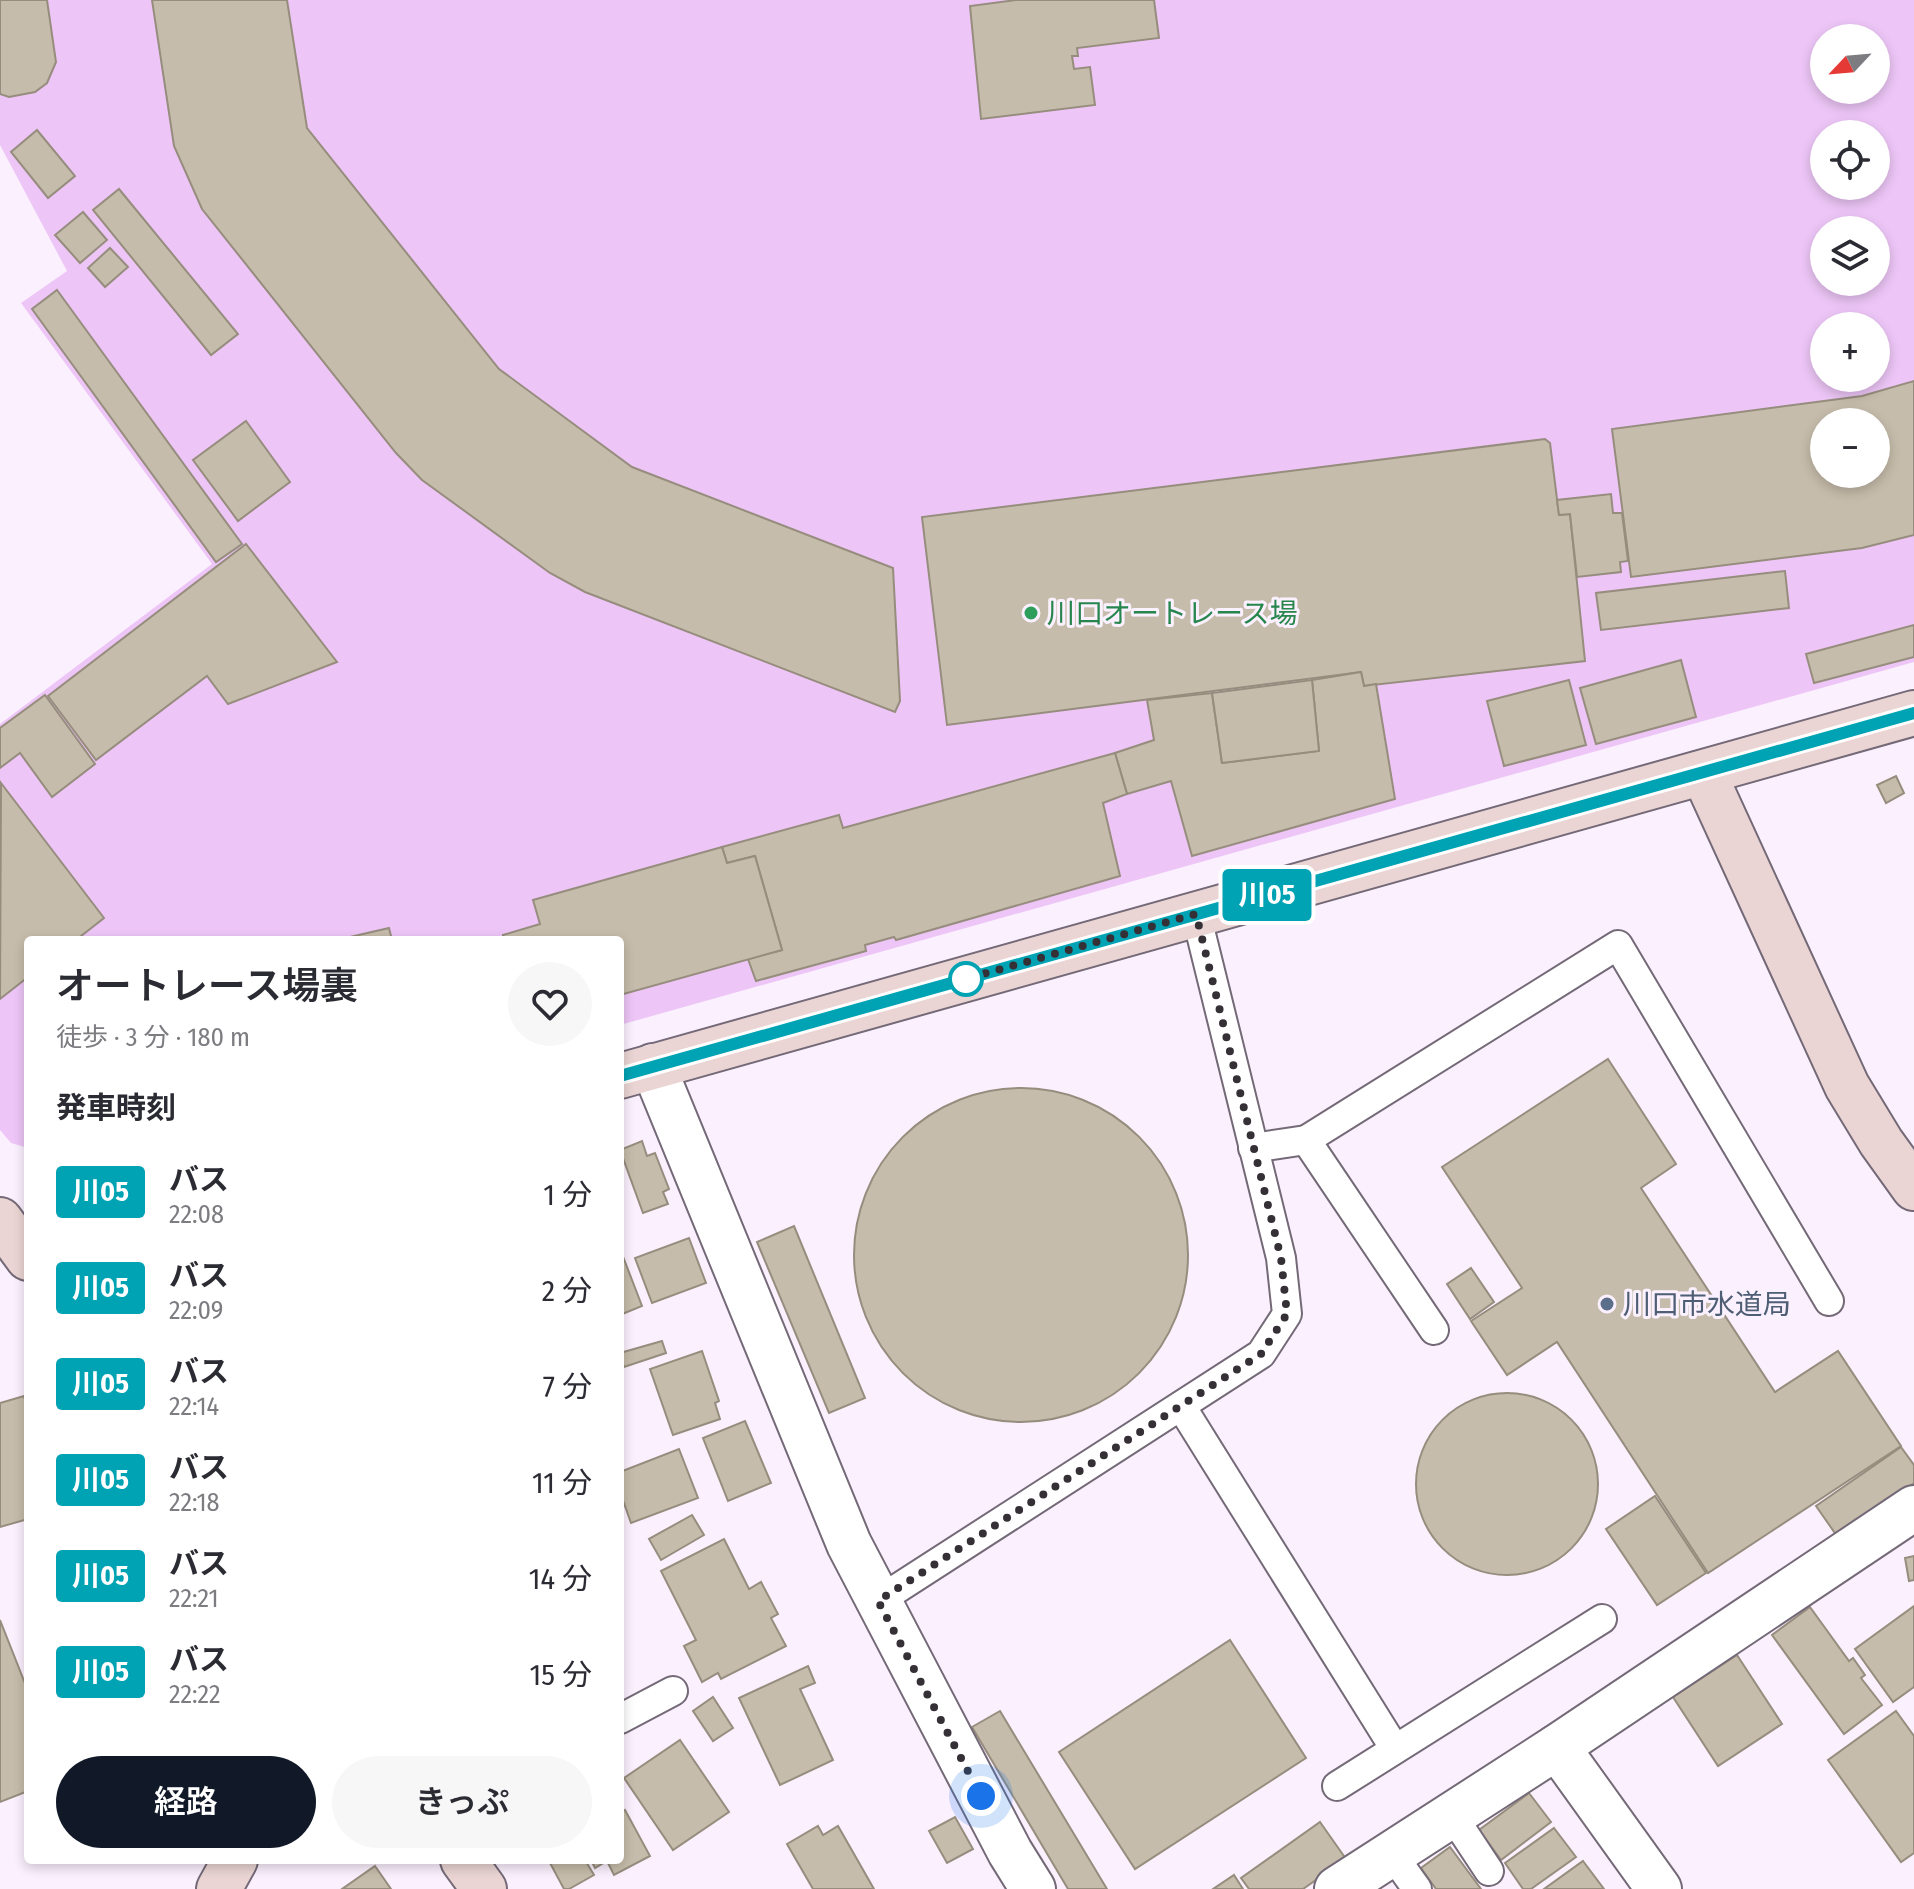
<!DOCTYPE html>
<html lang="ja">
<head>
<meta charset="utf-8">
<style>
	:root { --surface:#fff; --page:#f7f7f7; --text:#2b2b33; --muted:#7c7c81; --accent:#111827 }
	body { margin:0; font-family:"Fira Sans Condensed","Noto Sans JP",sans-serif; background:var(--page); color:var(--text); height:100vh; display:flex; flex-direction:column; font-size:30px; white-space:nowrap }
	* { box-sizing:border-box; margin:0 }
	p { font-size:26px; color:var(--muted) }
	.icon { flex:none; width:44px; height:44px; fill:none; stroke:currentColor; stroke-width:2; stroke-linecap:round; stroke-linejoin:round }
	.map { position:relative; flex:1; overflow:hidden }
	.side { position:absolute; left:24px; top:936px; width:600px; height:928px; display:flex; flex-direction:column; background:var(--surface); border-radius:8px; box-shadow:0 4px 12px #0003 }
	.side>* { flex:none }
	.badge { padding:0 16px; border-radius:6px; font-size:28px; line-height:52px }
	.needle { width:52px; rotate:244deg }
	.tools { position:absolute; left:1810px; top:24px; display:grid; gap:16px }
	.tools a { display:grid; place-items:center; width:80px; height:80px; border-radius:50%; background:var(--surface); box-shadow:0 4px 12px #0003; font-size:40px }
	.you { position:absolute; width:40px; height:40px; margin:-20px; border:6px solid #fff; border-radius:50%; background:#1a73e8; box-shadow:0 0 0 12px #1a73e833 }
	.map>.badge { position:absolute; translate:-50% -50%; box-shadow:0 0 0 4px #fff }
	h2 { padding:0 32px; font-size:30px; line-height:72px }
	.round { display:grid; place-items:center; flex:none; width:84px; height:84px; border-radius:42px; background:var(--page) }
	.overview { display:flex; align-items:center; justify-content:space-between; height:136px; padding:0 32px }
	h1 { font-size:38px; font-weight:600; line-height:60px }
	.action { display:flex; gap:16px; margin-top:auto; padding:16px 32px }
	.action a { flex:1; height:92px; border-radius:48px; background:var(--accent); color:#fff; font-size:32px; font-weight:600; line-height:92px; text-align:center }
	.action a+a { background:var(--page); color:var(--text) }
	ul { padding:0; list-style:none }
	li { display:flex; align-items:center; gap:24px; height:96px; padding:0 32px }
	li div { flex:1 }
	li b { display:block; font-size:30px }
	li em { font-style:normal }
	li .badge { min-width:88px; font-weight:700; text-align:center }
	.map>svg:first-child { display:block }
	.green { fill:#edc6f7; fill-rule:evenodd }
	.building { fill:#c6bcab; stroke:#978d7e; stroke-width:2; fill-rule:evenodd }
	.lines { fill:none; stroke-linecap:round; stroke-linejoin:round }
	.lane-casing { stroke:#746977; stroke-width:32 }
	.street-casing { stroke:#746977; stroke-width:48 }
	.secondary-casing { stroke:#746977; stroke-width:48 }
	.lane { stroke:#fff; stroke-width:28 }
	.street { stroke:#fff; stroke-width:44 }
	.secondary { stroke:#ead5d4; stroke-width:44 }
	.line-casing { stroke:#fff; stroke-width:18 }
	.line { stroke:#00a3b4; stroke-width:12 }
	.walk { stroke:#353036; stroke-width:8; stroke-dasharray:0 14.4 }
	.leisure-dot { fill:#2e9e5b; stroke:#fbf1fe; stroke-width:3 }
	.stop-dot { fill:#fff; stroke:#00a3b4; stroke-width:4 }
	.service-dot { fill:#5c6f8a; stroke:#fbf1fe; stroke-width:3 }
	.labels { text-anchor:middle; stroke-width:6; stroke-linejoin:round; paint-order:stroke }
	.leisure-label { font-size:28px; fill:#27864d; stroke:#fbf1fe; text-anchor:start }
	.service-label { font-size:28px; fill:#4e5e75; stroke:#fbf1fe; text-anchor:start }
</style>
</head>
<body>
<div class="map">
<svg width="1914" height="1889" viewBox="0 0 1914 1889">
	<rect width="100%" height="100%" fill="#fbf1fe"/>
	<path class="green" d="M0,0H1914V662L620,1025V940H28V1148L11,1143L0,1130V724L212,564L21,303L67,271L0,145ZM1824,38H1876V90H1824ZM1824,134H1876V186H1824ZM1824,230H1876V282H1824ZM1824,326H1876V378H1824ZM1824,422H1876V474H1824Z"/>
	<g class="building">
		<path d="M0,0H47L56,62L47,83L35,92L9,97L0,94Z"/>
		<path d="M152,0H287L307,128L499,369L632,467L893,568L900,701L895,712L585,592L550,573L422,480L396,453L202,209L174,146Z"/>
		<path d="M1016,0H1154L1159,38L1077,48L1078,56H1072L1074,69L1090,67L1095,105L981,119L970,6Z"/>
		<path d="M37,130L75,176L48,198L11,152Z"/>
		<path d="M119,189L238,334L211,355L93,210Z"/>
		<path d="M83,212L107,240L80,263L55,235Z"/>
		<path d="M110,248L128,267L105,287L88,268Z"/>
		<path d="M57,290L242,544L216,562L32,309Z"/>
		<path d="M1914,381V535L1862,548L1631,577L1612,429L1862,396ZM1824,422H1876V474H1824Z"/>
		<path d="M246,421L290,482L238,521L193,460Z"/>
		<path d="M1545,439L1550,443L1559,515L1570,514L1585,661L1364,686L1361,672L947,725L922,517Z"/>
		<path d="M1611,494L1613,513H1622L1628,561L1620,562L1621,572L1577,577L1570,514L1559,515L1557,500Z"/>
		<path d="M246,544L337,662L228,704L207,676L96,760L48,696Z"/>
		<path d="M1785,571L1789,608L1601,630L1596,593Z"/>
		<path d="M1914,625V657L1814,683L1806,654Z"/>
		<path d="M1681,660L1696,717L1596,744L1580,688Z"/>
		<path d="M1361,672L1364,686L1376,684L1395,799L1192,856L1171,781L1127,794L1115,753L1154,740L1147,700L1212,693L1222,763L1319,751L1312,680Z"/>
		<path d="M1312,680L1319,751L1222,763L1212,693Z"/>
		<path d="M1569,680L1586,745L1504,766L1487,701Z"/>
		<path d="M45,695L95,764L52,797L20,753L0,768V728Z"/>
		<path d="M1115,753L1127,794L1103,803L1120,876L896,940L894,937L865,945L866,951L756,981L748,959L782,950L755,856L727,863L722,847L839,815L843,828Z"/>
		<path d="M1896,776L1904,793L1886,803L1877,785Z"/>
		<path d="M1,783L104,918L76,940H28V977L0,999Z"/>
		<path d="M722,847L727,863L755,856L782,950L620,995V940H504L503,935L540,924L533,900Z"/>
		<path d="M389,928L392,940H337Z"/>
		<path d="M1608,1059L1676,1164L1641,1188L1775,1392L1838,1351L1901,1446L1708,1573L1557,1342L1507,1375L1471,1321L1522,1288L1442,1167Z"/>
		<circle cx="1021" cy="1255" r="167"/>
		<path d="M642,1141L647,1156L655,1153L669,1189L663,1192L668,1204L643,1213L620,1150Z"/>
		<path d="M794,1226L865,1398L829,1413L757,1242Z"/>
		<path d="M689,1238L706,1283L652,1303L635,1258Z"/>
		<path d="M622,1254L642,1306L620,1315V1255Z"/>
		<path d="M1471,1268L1494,1302L1470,1319L1447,1284Z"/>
		<path d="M662,1341L666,1353L624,1367L620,1353Z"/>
		<path d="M702,1351L719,1401L715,1403L720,1419L673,1435L650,1369Z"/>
		<circle cx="1507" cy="1484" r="91"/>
		<path d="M24,1396L28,1410V1519L0,1527V1403Z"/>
		<path d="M745,1421L771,1483L728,1501L703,1438Z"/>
		<path d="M1901,1447L1914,1465V1483L1837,1536L1816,1506Z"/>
		<path d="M679,1449L698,1498L631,1523L620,1492V1472Z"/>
		<path d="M1655,1496L1706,1573L1657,1605L1606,1529Z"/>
		<path d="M692,1515L704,1535L661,1560L649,1539Z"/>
		<path d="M724,1539L749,1589L761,1582L778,1614L771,1618L786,1646L721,1679L718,1673L702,1682L684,1646L696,1640L661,1571Z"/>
		<path d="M1914,1556V1580L1909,1581L1905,1558Z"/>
		<path d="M1914,1606V1687L1893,1702L1855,1649Z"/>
		<path d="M1810,1607L1849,1661L1853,1658L1865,1675L1861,1678L1882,1705L1844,1734L1772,1635Z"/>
		<path d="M0,1620L28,1691V1791L0,1802Z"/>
		<path d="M1230,1640L1306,1758L1135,1869L1059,1752Z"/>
		<path d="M1737,1655L1782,1724L1718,1766L1673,1697Z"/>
		<path d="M808,1666L815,1683L800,1689L833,1760L780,1785L739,1698Z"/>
		<path d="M713,1697L733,1728L713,1741L693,1711Z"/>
		<path d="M1000,1711L1107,1889H1068L972,1727Z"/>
		<path d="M1896,1711L1914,1736V1853L1901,1862L1828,1760Z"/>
		<path d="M680,1740L729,1812L673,1850L624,1778Z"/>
		<path d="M1529,1793L1551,1822L1501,1860L1479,1830Z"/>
		<path d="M625,1810L650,1856L614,1875L607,1861L595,1868L591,1860H620V1813Z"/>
		<path d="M955,1817L973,1849L947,1863L929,1831Z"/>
		<path d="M1320,1822L1346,1859L1303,1889H1249L1241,1878Z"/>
		<path d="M818,1826L823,1835L838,1826L874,1889H813L787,1844Z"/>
		<path d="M1554,1828L1576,1857L1531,1889H1523L1505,1863Z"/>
		<path d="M1450,1847L1481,1889H1436L1421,1868Z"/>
		<path d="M556,1860H585L594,1875L569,1889H564L550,1863Z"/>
		<path d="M1583,1861L1604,1889H1544Z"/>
		<path d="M375,1866L391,1889H342Z"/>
		<path d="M1234,1875L1243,1889H1213Z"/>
	</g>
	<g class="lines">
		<defs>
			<g id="lane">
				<path d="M1253,1148L1306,1140"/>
				<path d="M1434,1330L1306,1140L1618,945L1829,1301"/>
				<path d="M1181,1406L1395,1749"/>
				<path d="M878,1601L1261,1354L1287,1314L1281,1258L1196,914"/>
				<path d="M620,1719L673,1691"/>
				<path d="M1337,1786L1602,1619"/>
				<path d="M1452,1815L1489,1871"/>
				<path d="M1392,1854L1417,1889"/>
			</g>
			<g id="street">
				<path d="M653,1066L849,1544L1010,1852L1033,1889"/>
				<path d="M1557,1747L1659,1889"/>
				<path d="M1337,1889L1557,1747L1914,1508"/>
			</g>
			<g id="secondary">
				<path d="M1704,774L1847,1086L1881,1142L1914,1188"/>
				<path d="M620,1076L1914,713"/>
				<path d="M0,1220L28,1258"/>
				<path d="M463,1860L484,1889"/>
				<path d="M219,1889L235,1860"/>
			</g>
		</defs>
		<use href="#lane" class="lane-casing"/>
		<use href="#street" class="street-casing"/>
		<use href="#secondary" class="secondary-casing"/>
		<use href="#lane" class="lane"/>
		<use href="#street" class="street"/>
		<use href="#secondary" class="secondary"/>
	</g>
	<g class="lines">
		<defs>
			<path id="line" d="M620,1076L1914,713"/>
		</defs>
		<use href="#line" class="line-casing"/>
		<use href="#line" class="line"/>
		<path class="walk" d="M966,979L955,982L1196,914L1281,1258L1287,1314L1261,1354L878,1601L981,1796"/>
	</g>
	<circle class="leisure-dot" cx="1031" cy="613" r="8"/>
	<circle class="stop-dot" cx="966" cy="979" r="16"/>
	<circle class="service-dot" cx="1607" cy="1304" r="8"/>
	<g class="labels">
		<g class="leisure-label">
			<text x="1047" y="623">川口オートレース場</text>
		</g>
		<g class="service-label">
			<text x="1623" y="1314">川口市水道局</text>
		</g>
	</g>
</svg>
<div class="tools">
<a><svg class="needle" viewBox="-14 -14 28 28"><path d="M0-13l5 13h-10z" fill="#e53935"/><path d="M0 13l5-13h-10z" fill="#7c7c81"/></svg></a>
<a><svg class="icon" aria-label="locate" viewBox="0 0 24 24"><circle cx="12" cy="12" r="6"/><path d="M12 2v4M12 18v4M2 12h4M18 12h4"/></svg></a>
<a><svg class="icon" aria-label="layers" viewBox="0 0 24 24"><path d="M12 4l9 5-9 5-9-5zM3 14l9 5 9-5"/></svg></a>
<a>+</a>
<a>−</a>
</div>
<div class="you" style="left:981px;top:1796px"></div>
<b class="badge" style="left:1267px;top:895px;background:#00a3b4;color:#fff">川05</b>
<section class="side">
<div class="overview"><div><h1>オートレース場裏</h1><p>徒歩 · 3 分 · 180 m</p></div><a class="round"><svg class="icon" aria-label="heart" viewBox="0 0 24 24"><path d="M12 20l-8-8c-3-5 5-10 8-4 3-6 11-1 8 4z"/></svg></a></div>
<h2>発車時刻</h2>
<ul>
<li><span class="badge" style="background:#00a3b4;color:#fff">川05</span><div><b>バス</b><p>22:08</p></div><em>1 分</em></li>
<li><span class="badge" style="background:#00a3b4;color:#fff">川05</span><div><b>バス</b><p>22:09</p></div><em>2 分</em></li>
<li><span class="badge" style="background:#00a3b4;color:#fff">川05</span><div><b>バス</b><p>22:14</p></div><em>7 分</em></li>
<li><span class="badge" style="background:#00a3b4;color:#fff">川05</span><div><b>バス</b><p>22:18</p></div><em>11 分</em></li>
<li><span class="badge" style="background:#00a3b4;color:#fff">川05</span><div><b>バス</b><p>22:21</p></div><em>14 分</em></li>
<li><span class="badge" style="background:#00a3b4;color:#fff">川05</span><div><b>バス</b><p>22:22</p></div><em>15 分</em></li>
</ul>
<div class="action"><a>経路</a><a>きっぷ</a></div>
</section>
</div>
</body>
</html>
